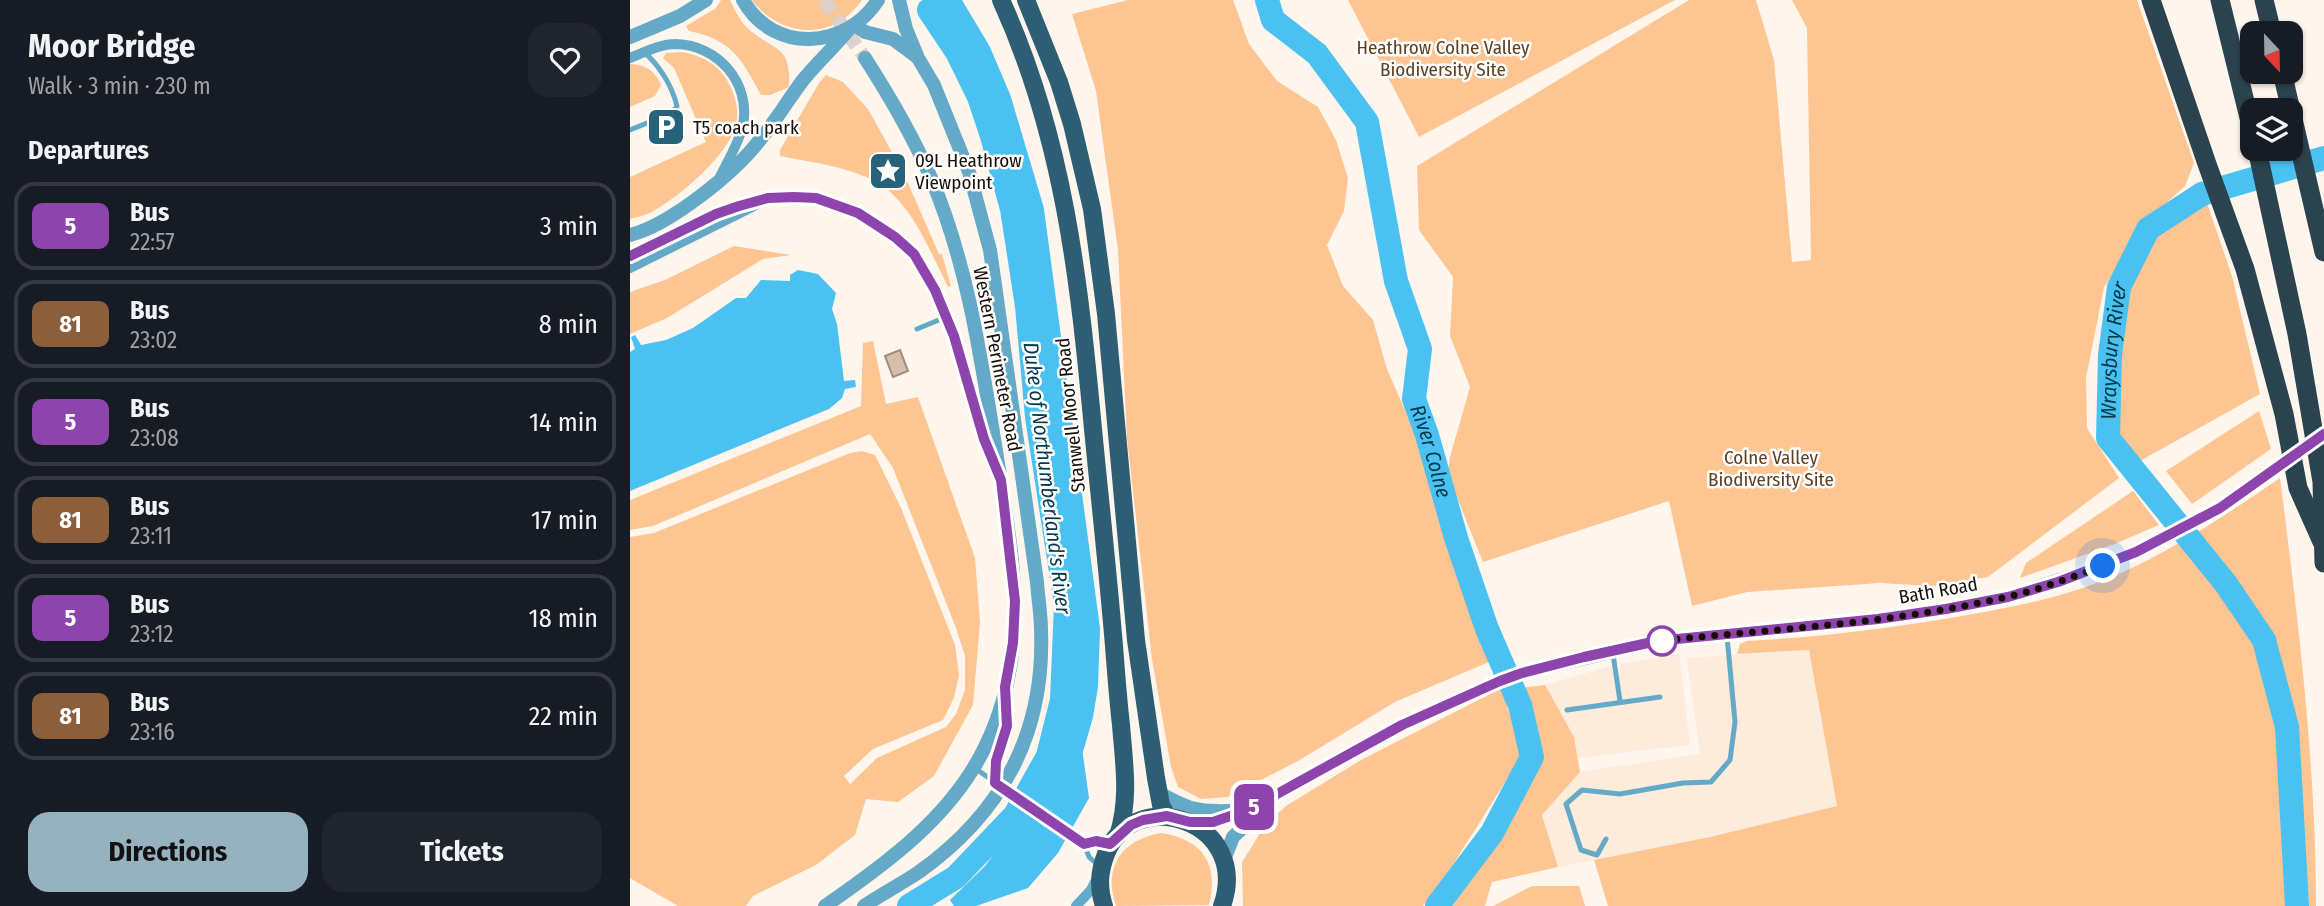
<!DOCTYPE html>
<html lang="en">
<head>
<meta charset="utf-8">
<style>
	:root { --surface:#171b24; --page:#20242c; --text:#f1f3f6; --muted:#9ea1a6; --line:#363941; --accent:#96b2bf }
	body { margin:0; font-family:"Fira Sans Condensed",sans-serif; background:var(--page); color:var(--text); height:100vh; display:flex; flex-direction:column; font-size:26px; white-space:nowrap }
	* { box-sizing:border-box; margin:0 }
	p { font-size:23px; color:var(--muted) }
	.icon { flex:none; width:38px; height:38px; fill:none; stroke:currentColor; stroke-width:2; stroke-linecap:round; stroke-linejoin:round }
	.map { position:relative; flex:1; overflow:hidden }
	.side { display:flex; flex-direction:column; background:var(--surface); width:630px }
	.side>* { flex:none }
	.badge { padding:0 14px; border-radius:10px; font-size:24px; line-height:46px }
	.needle { width:46px; rotate:158deg }
	.tools { position:absolute; left:1610px; top:21px; display:grid; gap:14px }
	.tools a { display:grid; place-items:center; width:63px; height:63px; border-radius:14px; background:var(--surface); box-shadow:0 2px 5px #0004; font-size:35px }
	.you { position:absolute; width:35px; height:35px; margin:-18px; border:5px solid #fff; border-radius:50%; background:#1a73e8; box-shadow:0 0 0 10px #1a73e833 }
	.map>.badge { position:absolute; translate:-50% -50%; box-shadow:0 0 0 4px #fff }
	h2 { padding:0 28px; font-size:26px; line-height:63px }
	.round { display:grid; place-items:center; flex:none; width:74px; height:74px; border-radius:21px; background:var(--page) }
	.overview { display:flex; align-items:center; justify-content:space-between; height:119px; padding:0 28px }
	h1 { font-size:33px; font-weight:700; line-height:52px }
	.cta { display:flex; gap:14px; margin-top:auto; padding:14px 28px }
	.cta a { flex:1; height:80px; border-radius:21px; background:var(--accent); color:#111; font-size:28px; font-weight:700; line-height:80px; text-align:center }
	.cta a+a { background:var(--page); color:var(--text) }
	ul { padding:0; list-style:none }
	li { display:flex; align-items:center; gap:21px; height:88px; margin:0 14px 10px; padding:0 14px; border:4px solid var(--line); border-radius:21px }
	li div { flex:1 }
	li b { display:block; font-size:26px }
	li em { font-style:normal }
	li .badge { min-width:77px; font-weight:700; text-align:center }
	main { display:flex; flex:1; min-height:0 }
	.map>svg:first-child { display:block }
	.built { fill:#fdebdb }
	.green { fill:#fcc591 }
	.water { fill:#4ac1f1 }
	.lines { fill:none; stroke-linecap:round; stroke-linejoin:round }
	.river { stroke:#4ac1f1; stroke-width:24 }
	.building { fill:#d5bfab; stroke:#9f8b78; stroke-width:2 }
	.tertiary-tunnel { stroke:#dbd2cb; stroke-width:14; stroke-dasharray:14 7; stroke-linecap:butt }
	.service { stroke:#64a9c8; stroke-width:5 }
	.minor { stroke:#64a9c8; stroke-width:10 }
	.tertiary { stroke:#64a9c8; stroke-width:14 }
	.primary { stroke:#2e5e73; stroke-width:18 }
	.motorway { stroke:#2a434f; stroke-width:19 }
	.tertiary-bridge { stroke:#64a9c8; stroke-width:14 }
	.line-casing { stroke:#fff; stroke-width:16 }
	.line { stroke:#8e44ad; stroke-width:10 }
	.walk { stroke:#160f08; stroke-width:7; stroke-dasharray:0 12.6 }
	.stop-dot { fill:#fff; stroke:#8e44ad; stroke-width:3.5 }
	.labels { text-anchor:middle; stroke-width:5; stroke-linejoin:round; paint-order:stroke }
	.park-label { font-size:19px; fill:#5f4021; stroke:#fff }
	.poi-label { font-size:19px; fill:#160f08; stroke:#fff; text-anchor:start }
	.street-label { font-size:19px; fill:#160f08; stroke:#fff }
	.water-label { font-size:21px; font-style:italic; fill:#02394c; stroke:#fff }
</style>
</head>
<body>
<main>
<section class="side">
<div class="overview"><div><h1>Moor Bridge</h1><p>Walk · 3 min · 230 m</p></div><a class="round"><svg class="icon" aria-label="heart" viewBox="0 0 24 24"><path d="M12 20l-8-8c-3-5 5-10 8-4 3-6 11-1 8 4z"/></svg></a></div>
<h2>Departures</h2>
<ul>
<li><span class="badge" style="background:#8e44ad;color:#fff">5</span><div><b>Bus</b><p>22:57</p></div><em>3 min</em></li>
<li><span class="badge" style="background:#8b5e3c;color:#fff">81</span><div><b>Bus</b><p>23:02</p></div><em>8 min</em></li>
<li><span class="badge" style="background:#8e44ad;color:#fff">5</span><div><b>Bus</b><p>23:08</p></div><em>14 min</em></li>
<li><span class="badge" style="background:#8b5e3c;color:#fff">81</span><div><b>Bus</b><p>23:11</p></div><em>17 min</em></li>
<li><span class="badge" style="background:#8e44ad;color:#fff">5</span><div><b>Bus</b><p>23:12</p></div><em>18 min</em></li>
<li><span class="badge" style="background:#8b5e3c;color:#fff">81</span><div><b>Bus</b><p>23:16</p></div><em>22 min</em></li>
</ul>
<div class="cta"><a>Directions</a><a>Tickets</a></div>
</section>
<div class="map">
<svg width="1694" height="906" viewBox="0 0 1694 906">
	<rect width="100%" height="100%" fill="#fef5ed"/>
	<g class="built">
		<path d="M1179,650L1207,806L1080,837L928,867L912,815L950,772L1070,754L1057,658Z"/>
		<path d="M1049,654L1060,745L947,758L944,737L915,685L981,666L983,671L990,670V664Z"/>
	</g>
	<g class="green">
		<path d="M91,0H100C106,12 111,24 122,32C148,52 161,47 159,87L140,95H131C111,58 102,40 59,31L56,26L86,8Z"/>
		<path d="M122,0H232C203,42 151,38 122,0Z"/>
		<path d="M498,0H603L619,44L647,81L688,107L706,140L718,178L714,211L697,245L713,286L743,320L757,369L791,447L788,451H794L816,541L861,661L765,702L668,761L598,797L571,799L548,787L541,767L522,659L497,438L488,250L466,91L442,14Z"/>
		<path d="M718,0H1045L789,137Z"/>
		<path d="M1059,0H1126L1144,60L1162,262L1181,260L1177,28L1162,0H1507L1564,163L1555,186L1520,218L1474,287L1456,378L1457,428L1489,478L1358,577L1301,586L1250,583L1117,592L1062,606L1039,501L853,562L818,475L820,457L840,387L820,336L823,277L789,230L787,166Z"/>
		<path d="M52,52C74,56 92,66 101,88C108,103 110,120 102,135C90,161 50,196 25,210C18,215 8,217 0,219V177L76,142L44,68L33,58L36,53Z"/>
		<path d="M0,64C16,65 24,70 31,85L25,96L0,107Z"/>
		<path d="M196,75L213,82L238,109L274,174L309,254H312L321,286L318,287C302,255 284,209 254,187C225,167 184,163 150,156V150L189,83Z"/>
		<path d="M1577,203L1602,276L1630,394L1510,461L1486,435L1484,369L1494,287L1527,233Z"/>
		<path d="M104,246L161,255L133,259L37,318L0,334V292L35,280Z"/>
		<path d="M243,341L256,404L288,397L345,558L350,623L343,705L304,776L268,802L236,799L225,835L186,865L123,896L116,906H48L0,878V537L24,533L220,453L232,451L245,455L271,508L325,645L329,675L324,698L313,720L243,749L214,776L220,784L247,758L316,727L326,714L335,690V656L326,628L263,468L240,434L23,526L0,530V500L231,406L233,343Z"/>
		<path d="M1629,411L1641,449L1562,504L1536,471Z"/>
		<path d="M1650,478C1668,619 1686,763 1686,906H978L964,860L1080,837L1207,806L1179,650L1107,654L1110,644L1117,641C1192,637 1265,628 1338,615C1390,606 1443,595 1491,573C1548,547 1599,513 1650,478Z"/>
		<path d="M1503,491L1529,525L1482,545L1390,578L1396,563Z"/>
		<path d="M915,685L944,737L950,772L912,815L928,867L862,882L855,906H821C856,859 887,809 913,757L889,688Z"/>
		<path d="M872,688L892,755L812,882L793,906H613L612,862L636,824L656,806L731,760Z"/>
		<path d="M532,833C573,840 589,864 579,905L486,906C472,866 493,839 532,833Z"/>
		<path d="M902,886H949L955,906H863Z"/>
	</g>
	<g class="water">
		<path d="M168,270L188,274L206,293L202,309L207,324L214,381L225,380L226,387L215,389L212,398L199,409L0,491V352L5,349L1,337L5,335L11,345L36,340L63,328L106,298H116L131,280L160,281V275Z"/>
		<path d="M436,731L450,734L459,798L428,853L398,888L346,906H324L320,900L354,867L408,798Z"/>
	</g>
	<g class="lines">
		<g class="river">
			<path d="M318,0L349,52L369,99L402,210L458,629L456,686L451,716L437,764"/>
			<path id="s1" d="M637,0L643,20L687,54L737,122L766,281L790,349L784,399L797,435L826,538L857,629L890,705L902,757L862,833L807,906"/>
			<path d="M279,906L326,877L385,815L418,756L432,700L436,604L407,417L397,306L382,209L362,136L349,97L327,52L299,10"/>
			<path id="s2" d="M1667,906L1657,727L1634,640L1596,584L1478,438L1480,355L1489,287L1518,229L1572,194L1694,158"/>
		</g>
	</g>
	<path class="building" d="M270,350L278,371L263,377L255,356Z"/>
	<g class="lines">
		<path class="tertiary-tunnel" d="M194,0L235,58"/>
		<g class="service">
			<path d="M0,130L42,113L47,106C42,86 30,66 14,52"/>
			<path d="M287,329L316,317"/>
			<path d="M983,654L990,701"/>
			<path d="M937,710L1030,697"/>
			<path d="M346,769L454,844L459,857L469,866"/>
			<path d="M365,783L366,761L377,726L376,708"/>
			<path d="M976,839L967,855L951,850L936,804L952,790L990,794L1053,783L1081,782L1100,760L1105,722L1097,636"/>
			<path d="M454,844L465,841L478,843"/>
		</g>
		<g class="minor">
			<path d="M0,58C15,52 30,44 46,44C88,45 121,83 113,125C109,143 97,162 89,179"/>
			<path d="M0,256C45,237 88,206 138,198C167,194 195,199 221,210C244,219 266,235 282,253C289,261 294,271 299,280C331,337 339,402 363,461"/>
			<path d="M0,268L126,205"/>
			<path d="M446,906L461,890L467,878"/>
		</g>
		<g class="tertiary">
			<path d="M113,0C143,54 216,50 248,0"/>
			<path d="M225,25L235,32L263,39L287,57"/>
			<path d="M0,37L50,16L76,0"/>
			<path d="M0,235C40,225 104,173 129,141C145,122 158,100 173,80C188,62 205,46 220,28"/>
			<path d="M529,793C558,809 565,812 599,811"/>
			<path d="M560,822H583L618,810L772,725L870,681L892,673L1027,641L1248,619L1316,609L1378,597L1473,566"/>
			<path d="M594,860L603,837L635,806"/>
			<path d="M195,906C256,864 322,816 355,747C370,716 380,680 383,645C389,581 376,514 366,451C351,359 338,265 301,178C283,136 260,97 235,58"/>
			<path d="M234,906C252,894 271,884 289,872C372,813 415,733 411,630C411,614 408,598 407,582L360,250L339,172L304,85L288,58L276,29L269,0"/>
		</g>
		<g class="primary">
			<path d="M371,0C434,138 449,280 463,429C470,501 478,573 484,646C486,672 488,699 491,725C494,763 500,799 488,836"/>
			<path d="M396,0L429,82L442,124L462,209L476,314L506,640L526,778L531,805L537,816"/>
			<path d="M474,906C468,887 469,872 476,854C504,783 622,821 592,906"/>
		</g>
		<g class="motorway">
			<path d="M1521,0L1577,164L1615,269L1654,414L1668,488L1692,542"/>
			<path d="M1590,0L1622,130"/>
			<path d="M1634,0L1642,33"/>
			<path d="M1652,72L1694,252"/>
			<path d="M1627,149L1667,334L1692,482L1694,563"/>
		</g>
		<path class="tertiary-bridge" d="M1473,566L1506,552L1590,508L1694,434"/>
	</g>
	<g class="lines">
		<defs>
			<path id="line" d="M0,256L86,214L109,206L138,198L164,197L186,198L228,213L265,237L284,254L305,290L324,336L354,439L371,480L385,601L383,643L375,687L377,726L366,761L365,783L454,844L466,841L480,844L501,825L513,820L537,816L560,822H583L618,810L772,725L870,681L892,673L954,657L1027,641L1248,619L1316,609L1378,597L1428,582L1506,552L1590,508L1694,434"/>
		</defs>
		<use href="#line" class="line-casing"/>
		<use href="#line" class="line"/>
		<path class="walk" d="M1032,641H1027C1143,629 1262,624 1376,597C1409,590 1441,577 1473,566"/>
	</g>
	<defs>
		<symbol id="parking-square" viewBox="-11 -11 22 22"><rect x="-9" y="-9" width="18" height="18" rx="4" fill="#27627b" stroke="#fff"/><path d="M-3.5-5.5H1a3.5 3.5 0 0 1 0 7H-1V5.5H-3.5ZM-1-3.4V-.6H.8a1.4 1.4 0 0 0 0-2.8Z" fill="#fff"/></symbol>
		<symbol id="sight-square" viewBox="-11 -11 22 22"><rect x="-9" y="-9" width="18" height="18" rx="4" fill="#27627b" stroke="#fff"/><path d="M0-6L1.8-2.2L6-1.7L2.9 1.2L3.7 5.4L0 3.3L-3.7 5.4L-2.9 1.2L-6-1.7L-1.8-2.2Z" fill="#fff"/></symbol>
	</defs>
	<g fill-rule="evenodd">
		<use href="#parking-square" x="14" y="105" width="44" height="44"/>
		<use href="#sight-square" x="236" y="149" width="44" height="44"/>
	</g>
	<circle class="stop-dot" cx="1032" cy="641" r="14"/>
	<g class="labels">
		<g class="park-label">
			<text x="813" y="54">Heathrow Colne Valley<tspan x="813" dy="22">Biodiversity Site</tspan></text>
			<text x="1141" y="464">Colne Valley<tspan x="1141" dy="22">Biodiversity Site</tspan></text>
		</g>
		<g class="poi-label">
			<text x="63" y="134">T5 coach park</text>
			<text x="285" y="167">09L Heathrow<tspan x="285" dy="22">Viewpoint</tspan></text>
		</g>
		<g class="street-label">
			<text transform="translate(368 359) rotate(79)" y="7">Western Perimeter Road</text>
			<text transform="translate(440 415) rotate(-96)" y="7">Stanwell Moor Road</text>
			<text transform="translate(1308 590) rotate(-10)" y="7">Bath Road</text>
		</g>
		<g class="water-label">
			<text dy="7" stroke="none"><textPath href="#s2" startOffset="612">Wraysbury River</textPath></text>
			<text dy="7" stroke="none"><textPath href="#s1" startOffset="500">River Colne</textPath></text>
			<text transform="translate(417 478) rotate(83)" y="7">Duke of Northumberland's River</text>
		</g>
	</g>
</svg>
<div class="tools">
<a><svg class="needle" viewBox="-14 -14 28 28"><path d="M0-13l5 13h-10z" fill="#e53935"/><path d="M0 13l5-13h-10z" fill="#9ea1a6"/></svg></a>
<a><svg class="icon" aria-label="layers" viewBox="0 0 24 24"><path d="M12 4l9 5-9 5-9-5zM3 14l9 5 9-5"/></svg></a>
</div>
<div class="you" style="left:1473px;top:566px"></div>
<b class="badge" style="left:624px;top:807px;background:#8e44ad;color:#fff">5</b>
</div>
</main>
</body>
</html>
